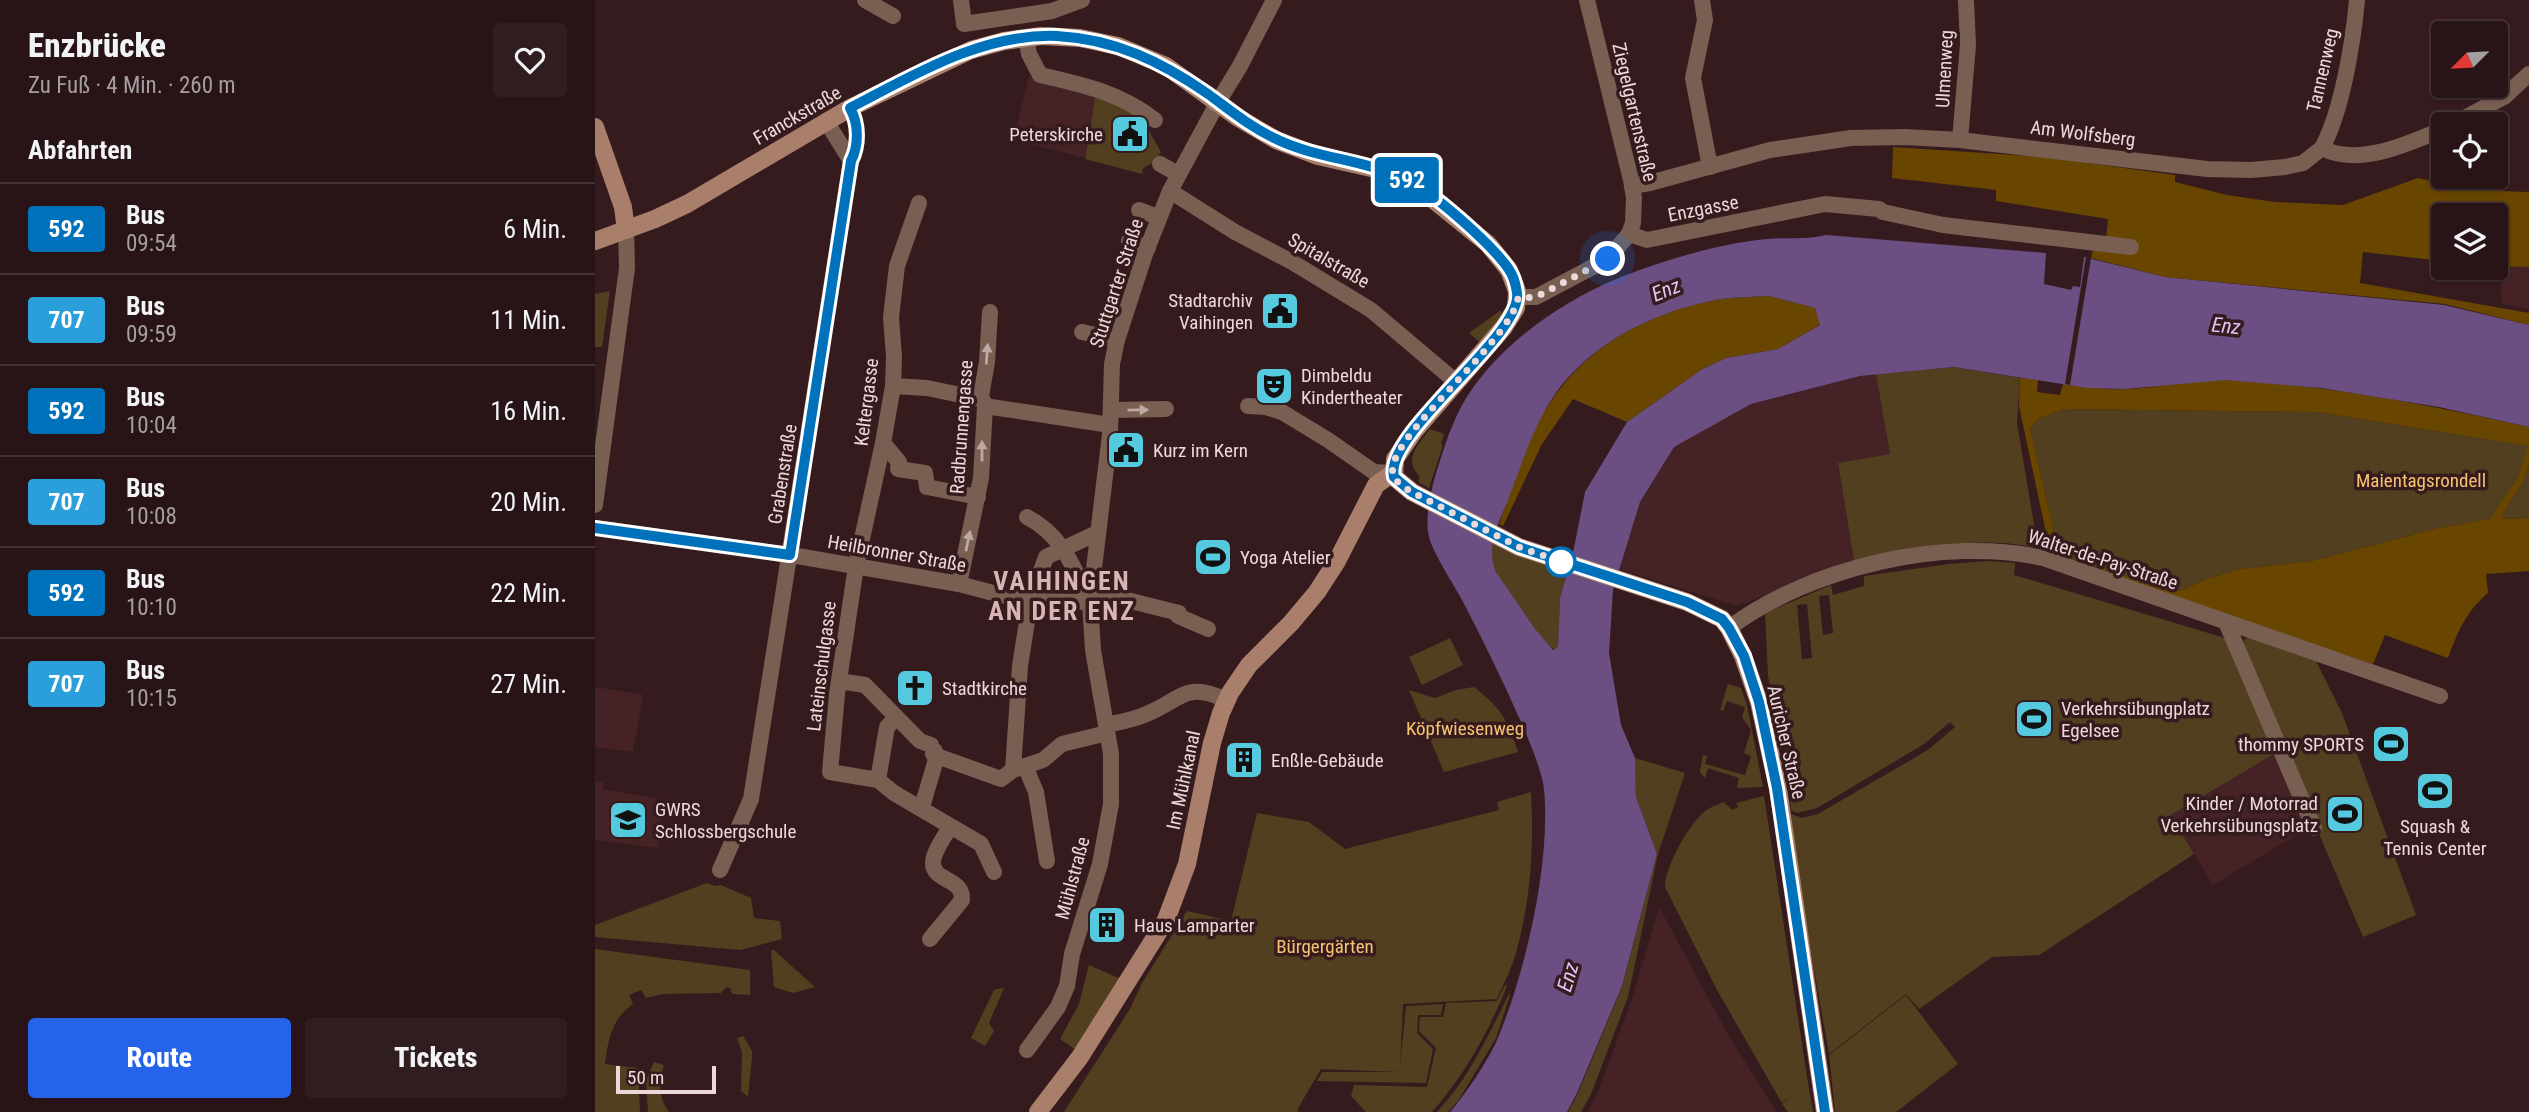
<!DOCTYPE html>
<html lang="de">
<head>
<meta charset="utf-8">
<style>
	:root { --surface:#281416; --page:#301d1f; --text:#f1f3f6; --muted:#a59ea1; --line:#443335; --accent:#2563eb }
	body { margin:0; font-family:"Roboto Condensed",sans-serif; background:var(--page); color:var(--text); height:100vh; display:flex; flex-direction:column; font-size:26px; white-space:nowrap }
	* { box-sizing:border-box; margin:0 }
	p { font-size:23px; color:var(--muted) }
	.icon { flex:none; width:38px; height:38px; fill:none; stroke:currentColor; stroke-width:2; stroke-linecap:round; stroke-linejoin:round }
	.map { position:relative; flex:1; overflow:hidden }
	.drawer { display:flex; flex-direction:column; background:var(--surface); width:595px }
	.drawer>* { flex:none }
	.badge { padding:0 14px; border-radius:5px; font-size:24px; line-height:46px }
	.needle { width:46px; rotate:246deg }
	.fabs { position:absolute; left:1836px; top:21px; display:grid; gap:14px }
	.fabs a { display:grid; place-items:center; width:77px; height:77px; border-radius:7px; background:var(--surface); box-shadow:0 2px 5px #0004,0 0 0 2px var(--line); font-size:35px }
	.scale { position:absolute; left:21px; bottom:18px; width:100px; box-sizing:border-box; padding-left:7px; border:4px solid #ecd9da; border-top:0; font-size:19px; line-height:24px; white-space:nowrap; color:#ecd9da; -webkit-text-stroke:5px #361b1e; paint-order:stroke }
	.you { position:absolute; width:35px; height:35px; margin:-18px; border:5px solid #fff; border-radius:50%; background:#1a73e8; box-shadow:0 0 0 10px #1a73e833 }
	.map>.badge { position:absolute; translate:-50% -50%; box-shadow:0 0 0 4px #fff }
	h2 { padding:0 28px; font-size:26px; line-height:63px }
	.round { display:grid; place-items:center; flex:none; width:74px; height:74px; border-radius:7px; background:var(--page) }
	.overview { display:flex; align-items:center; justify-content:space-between; height:119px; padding:0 28px }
	h1 { font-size:33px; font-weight:800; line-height:52px }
	.cta { display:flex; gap:14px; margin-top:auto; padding:14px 28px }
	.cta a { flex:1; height:80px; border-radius:7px; background:var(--accent); color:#fff; font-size:28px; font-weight:800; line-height:80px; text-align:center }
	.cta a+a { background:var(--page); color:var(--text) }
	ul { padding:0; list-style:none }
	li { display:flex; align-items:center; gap:21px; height:91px; padding:0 28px; border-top:2px solid var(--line) }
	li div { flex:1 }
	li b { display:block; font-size:26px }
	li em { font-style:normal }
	li .badge { min-width:77px; font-weight:700; text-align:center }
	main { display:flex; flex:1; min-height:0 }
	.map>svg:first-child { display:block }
	.built { fill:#452226 }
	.green { fill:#523f1f; fill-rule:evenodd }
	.forest { fill:#684600; fill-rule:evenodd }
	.water { fill:#6b4e82; fill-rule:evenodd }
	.pier { fill:#361b1e }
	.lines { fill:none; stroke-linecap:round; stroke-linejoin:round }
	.street { stroke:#795e52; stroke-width:16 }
	.secondary { stroke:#a97f6b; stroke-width:18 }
	.oneway { fill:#bea8a4 }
	.line-casing { stroke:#fff; stroke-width:16 }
	.line { stroke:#0072bc; stroke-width:10 }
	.walk { stroke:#ecd9da; stroke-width:7; stroke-dasharray:0 12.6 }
	.stop-dot { fill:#fff; stroke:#0072bc; stroke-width:3.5 }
	.labels { text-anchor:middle; stroke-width:7; stroke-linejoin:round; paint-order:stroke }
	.street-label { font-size:19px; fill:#ecd9da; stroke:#361b1e }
	.poi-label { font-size:19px; fill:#ecd9da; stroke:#361b1e; text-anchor:start }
	.park-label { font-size:19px; fill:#f8c36f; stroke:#361b1e }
	.water-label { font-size:21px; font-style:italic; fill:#dec5f6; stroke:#361b1e }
	.district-label { font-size:26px; font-weight:bold; letter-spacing:2px; fill:#d8b4b6; stroke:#361b1e }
</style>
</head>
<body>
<main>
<section class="drawer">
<div class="overview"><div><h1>Enzbrücke</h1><p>Zu Fuß · 4 Min. · 260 m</p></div><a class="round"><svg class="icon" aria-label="heart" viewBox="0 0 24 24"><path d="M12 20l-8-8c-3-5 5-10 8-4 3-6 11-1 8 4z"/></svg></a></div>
<h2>Abfahrten</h2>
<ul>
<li><span class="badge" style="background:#0072bc;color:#fff">592</span><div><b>Bus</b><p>09:54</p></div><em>6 Min.</em></li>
<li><span class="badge" style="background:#2b9fd9;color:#fff">707</span><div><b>Bus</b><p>09:59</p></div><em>11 Min.</em></li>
<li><span class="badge" style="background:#0072bc;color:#fff">592</span><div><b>Bus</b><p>10:04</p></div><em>16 Min.</em></li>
<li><span class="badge" style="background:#2b9fd9;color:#fff">707</span><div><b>Bus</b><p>10:08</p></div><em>20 Min.</em></li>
<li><span class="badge" style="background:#0072bc;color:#fff">592</span><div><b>Bus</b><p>10:10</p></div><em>22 Min.</em></li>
<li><span class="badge" style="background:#2b9fd9;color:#fff">707</span><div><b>Bus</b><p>10:15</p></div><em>27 Min.</em></li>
</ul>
<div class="cta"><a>Route</a><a>Tickets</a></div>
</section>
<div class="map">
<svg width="1934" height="1112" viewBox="0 0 1934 1112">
	<rect width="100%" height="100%" fill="#361b1e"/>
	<g class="built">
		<path d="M434,76L443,81L501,92L490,158L428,142L421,129Z"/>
		<path d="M1905,267H1934V309L1907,304Z"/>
		<path d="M1281,374L1295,454L1243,464L1259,561L1142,606L1024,569L1045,502L1079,447L1156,404L1265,376Z"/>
		<path d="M0,687L48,695L38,752L0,747Z"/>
		<path d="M1684,751L1716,826L1618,885L1576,815Z"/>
		<path d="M0,781L8,782V789L69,800L63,848L0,840Z"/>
		<path d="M1064,907L1130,1029L1181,1112H992L1003,1093L1038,996Z"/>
	</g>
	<g class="green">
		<path d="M501,92L540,106L566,152L561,161L548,168L547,174L490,159Z"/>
		<path d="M15,291L7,347H0V294Z"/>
		<path d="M906,310V318L886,343L874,333Z"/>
		<path d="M1359,367L1425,378L1422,423L1443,548C1382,535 1320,548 1259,561L1243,463L1295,454L1281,374Z"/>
		<path d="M1469,409L1722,412L1934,446L1923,478L1896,519L1843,528L1717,561L1644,569L1614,578L1585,591L1484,563L1464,552L1435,429L1443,419Z"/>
		<path d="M835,429L849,434L846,444L848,445L834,488L823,482L825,476C807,461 824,443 835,429Z"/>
		<path d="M1934,464V518L1909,519L1907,515L1929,480Z"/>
		<path d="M895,542L972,574L965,598L963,647L961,650C947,646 904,581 898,565C895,558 896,550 895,542Z"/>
		<path d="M1393,561L1420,563L1419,575L1630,638L1684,751L1576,815L1599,854L1444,955L1397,957L1324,1009L1311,994L1234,1054L1207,900L1196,814L1207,818L1223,814L1333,750L1360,727L1355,722L1329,744L1222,808L1202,813L1196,810L1192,752L1183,730L1173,676L1170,613L1236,585L1238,595L1269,586V576L1354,564ZM1234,595L1238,633L1228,635L1224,596ZM1212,604L1217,658L1207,659L1202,605Z"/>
		<path d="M1654,636L1719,657L1747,713L1821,915L1768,937L1647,653L1649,640Z"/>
		<path d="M855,638L868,665L827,685L814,657Z"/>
		<path d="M1133,684L1146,688L1152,705L1168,787L1145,788L1142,787L1144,778L1113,768L1110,778L1105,772L1108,755L1112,756L1110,764L1150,775L1156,756L1149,753L1156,730L1147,717L1150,707L1132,701L1128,711L1125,710Z"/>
		<path d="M879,687C907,709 912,719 923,752L849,772L814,690L840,698L861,690Z"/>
		<path d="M1040,758L1090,773L1063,854L1033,997L996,1094L986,1112H973L983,1093L1027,987L1062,854L1041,797Z"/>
		<path d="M936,792C939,844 936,898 922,949C918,966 909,983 902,999L808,1004L805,1066L811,1006L848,1004L846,1015H823L822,1033L838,1049L831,1083L722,1081L727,1072H805L726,1069L702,1110L704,1112H469L535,1009L547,983L592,911L636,921L662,813L714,822L750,849L904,810L902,802Z"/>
		<path d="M1169,796L1213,1083L1218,1112H1193L1187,1104L1197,1096L1187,1103L1122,990L1070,887C1070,866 1095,821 1113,809C1118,806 1124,804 1129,802L1137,810L1143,807L1141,803Z"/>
		<path d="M112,883L120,886L126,885L156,898L159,918L185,921L187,939L145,950L0,937V925Z"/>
		<path d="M0,949L155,970V995L137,994L136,989L132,987L126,993L67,994L51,998L46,990L34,995L38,1004C17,1018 13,1040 10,1064L43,1068L45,1112H0Z"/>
		<path d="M176,950H179L220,987L198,993L179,987Z"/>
		<path d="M494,965L526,979L481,1050L465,1039L484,1004Z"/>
		<path d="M910,985L912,986C894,1031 869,1076 837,1112H771L756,1096L759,1085L832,1087L841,1048L824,1031L825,1017H848L851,1003L902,1001Z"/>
		<path d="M409,988L394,1023L399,1031L390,1046L376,1038L399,990Z"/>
		<path d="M914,994L915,995L901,1038L863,1101L853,1112H842C874,1078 893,1036 914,994Z"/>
		<path d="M1311,995L1363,1064L1301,1112H1240L1234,1055Z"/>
		<path d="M148,1036L157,1051V1058L153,1097L146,1091L147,1052L142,1038Z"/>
		<path d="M59,1062L69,1065C64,1081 63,1098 74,1112H53L51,1080Z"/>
	</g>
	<g class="forest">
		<path d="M1298,147L1449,157L1580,175V182L1632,195L1680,202L1748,205L1823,178L1876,190L1934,192V267L1901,266L1900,215H1848V261L1768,252L1765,283L1934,313V325L1850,304L1570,277L1496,258L1498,250L1510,252L1513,219L1401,201V190L1297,178Z"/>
		<path d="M1174,296L1220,308L1226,324L1183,349L1131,358L1106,370L1032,422L978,399L947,444L908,526L904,524C914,497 923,470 934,443C969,359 1038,315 1126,299C1141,297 1158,297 1174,296Z"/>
		<path d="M1425,378L1443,380L1442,392L1465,395L1468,384C1489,387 1510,390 1532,389C1565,388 1599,379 1633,380C1735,385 1835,405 1934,427V464L1929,480L1907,515L1909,519L1934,518V571L1891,574L1893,593C1872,610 1862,633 1853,658L1790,635L1778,664L1461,558L1453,542L1424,406ZM1469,409L1722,412L1933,446L1923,478L1895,519L1843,528L1717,561L1644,569L1614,578L1585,591L1484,563L1464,552L1435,429L1443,419Z"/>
	</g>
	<path class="water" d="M1231,235L1451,253L1449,284L1476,290L1478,286L1485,287L1489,257L1570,277L1849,305L1934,325V427L1844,407L1726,388L1630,380L1531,389L1492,388L1359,367L1265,376L1156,404L1079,447L1045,502L1018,590L1014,653L1026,725L1040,758L1041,797L1062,854L1027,986L982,1093L972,1112H855C871,1094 894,1059 903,1038C931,970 956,862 949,789C947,771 934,740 926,722C908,681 888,640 867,600C859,585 837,551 834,537C829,519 837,485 843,467C848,452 852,437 859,422C885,359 957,306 1019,280C1062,262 1125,243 1172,239C1192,237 1211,240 1231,235ZM1174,296L1220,308L1225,325L1183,349L1131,358L1106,370L1032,422L990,492L978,553L965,598L963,647L958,650L940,629L901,572C889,543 907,519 916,492C930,455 942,417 966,386C1006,337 1065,310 1126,299C1142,297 1158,297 1174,296Z"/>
	<path class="pier" d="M1491,257L1496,258L1475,385L1470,384Z"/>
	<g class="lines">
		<g class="street">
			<path d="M270,0L298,16"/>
			<path d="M366,0L369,24L457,11L487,0"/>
			<path d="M1107,0L1110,20L1098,78L1115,167"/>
			<path d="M431,38L434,54L445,75C488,85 524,92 560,120"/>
			<path d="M231,121L256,161"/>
			<path d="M1858,124L1909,97L1934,74"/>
			<path d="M1365,140L1373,45L1371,0"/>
			<path d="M1727,148C1747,111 1758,43 1762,0"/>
			<path d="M565,164L583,174"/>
			<path d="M1037,186L1055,183L1175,150L1256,138L1310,137L1365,140L1612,169L1656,170L1690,167L1708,163L1727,148C1763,167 1813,144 1848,129"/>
			<path d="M575,191L640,232L697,262L776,310L860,381"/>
			<path d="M324,203L302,266L296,317L299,357L298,386L288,443L261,566L242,694L235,772L283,780L299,793L386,844L399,872"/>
			<path d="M544,210L563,217"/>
			<path d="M1034,234L1052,240L1230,204L1284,209L1288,212L1348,225L1536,247"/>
			<path d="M534,241L553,248"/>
			<path d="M923,297H941L1013,259L1034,234L1038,223L1039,198L1036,180L992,0"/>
			<path d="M487,332L522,340"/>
			<path d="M298,386L332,388L380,398L386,396"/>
			<path d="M390,406L515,425"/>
			<path d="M653,406L671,407L687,412L733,440L779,472L798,473"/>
			<path d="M516,410L571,409"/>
			<path d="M288,443L304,462L303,469L330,473L332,487L383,497"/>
			<path d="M0,505L32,268L31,230"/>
			<path d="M432,517C467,535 478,566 494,600"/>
			<path d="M0,528L208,557L364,584L429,601L495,602"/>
			<path d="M364,584L386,478L390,406L386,396L392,362L395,312"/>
			<path d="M496,591L584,613L583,616L613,629"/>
			<path d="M1631,622L1719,828"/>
			<path d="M1134,628C1216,567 1349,536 1448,558L1845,696"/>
			<path d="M244,681L270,685L325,741L336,745"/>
			<path d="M511,725C524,722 538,720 549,715C586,701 589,680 631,700"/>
			<path d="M342,756L406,779L418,770L448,760L467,744L512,733"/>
			<path d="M430,766L441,792L452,861"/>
			<path d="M418,770L425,666L431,628L435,602L451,557L502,533"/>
			<path d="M283,780L292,727L301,718"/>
			<path d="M327,807L342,756L338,754L340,751"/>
			<path d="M125,870L156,799L256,161C264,145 264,124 255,108"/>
			<path d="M335,939L367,900C369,878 338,882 338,863C338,852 350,836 355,827"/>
			<path d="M432,1050L463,1007L472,986L477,954L505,864L516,804V754L498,650L495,602L515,434L517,364L522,340L550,254L575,191L623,102L645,66L679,0"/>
		</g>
		<g class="secondary">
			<path d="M0,127L28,207L31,230"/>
			<path d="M0,241L60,219L92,204L255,108L376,50L409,41L446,36L485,38L523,46L571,66L642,117L681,140L723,156L794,172L819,184L893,244L914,270L922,291L921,308L909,327L820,430L800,459L799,477L817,492L924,547L1092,602L1127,619L1134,628L1148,656L1164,702L1183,788L1230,1112"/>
			<path d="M443,1112L485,1057L571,920L592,864L617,743L626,713L635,693L654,665L696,623L722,592L742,561L781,485L798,473"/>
		</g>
	</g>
	<defs><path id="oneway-solid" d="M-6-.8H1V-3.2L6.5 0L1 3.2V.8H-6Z" transform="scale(1.75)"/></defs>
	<g class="oneway">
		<use href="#oneway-solid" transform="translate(392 354) rotate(-86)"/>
		<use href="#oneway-solid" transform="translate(543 410) rotate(-1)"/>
		<use href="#oneway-solid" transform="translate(387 451) rotate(-90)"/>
		<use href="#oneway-solid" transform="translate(373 541) rotate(-78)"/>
	</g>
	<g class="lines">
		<defs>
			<path id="line" d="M0,528L195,555L256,161C264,145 264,124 255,108C319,75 387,33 462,36C520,39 567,62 613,94C635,110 654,126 679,138C721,159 768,159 810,179C837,191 896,244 913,268C918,275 921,285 922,293C928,336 788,433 799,477L817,492L924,547L1092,602L1127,619L1134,628L1149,656L1164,702L1182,788L1230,1112"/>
		</defs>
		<use href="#line" class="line-casing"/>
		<use href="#line" class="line"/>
		<path class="walk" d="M966,562L969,563L924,547L817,492C810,488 801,483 798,474C789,439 916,342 923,298L941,297L1013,259"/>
	</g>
	<defs>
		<symbol id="civic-square" viewBox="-11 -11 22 22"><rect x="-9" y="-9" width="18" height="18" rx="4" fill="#55cadf" stroke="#361b1e"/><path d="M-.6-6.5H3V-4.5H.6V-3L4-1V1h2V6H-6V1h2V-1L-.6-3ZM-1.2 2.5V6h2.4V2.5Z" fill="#111"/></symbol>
		<symbol id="theatre-square" viewBox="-11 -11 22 22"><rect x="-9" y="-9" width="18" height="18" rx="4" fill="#55cadf" stroke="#361b1e"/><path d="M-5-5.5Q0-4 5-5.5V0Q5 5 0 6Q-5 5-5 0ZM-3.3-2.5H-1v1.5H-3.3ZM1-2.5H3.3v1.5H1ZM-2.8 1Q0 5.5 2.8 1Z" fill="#111"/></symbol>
		<symbol id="stadium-square" viewBox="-11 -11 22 22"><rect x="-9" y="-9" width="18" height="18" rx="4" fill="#55cadf" stroke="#361b1e"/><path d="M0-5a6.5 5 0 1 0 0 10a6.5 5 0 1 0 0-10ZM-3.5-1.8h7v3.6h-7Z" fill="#111"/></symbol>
		<symbol id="church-square" viewBox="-11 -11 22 22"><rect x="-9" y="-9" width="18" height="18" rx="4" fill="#55cadf" stroke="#361b1e"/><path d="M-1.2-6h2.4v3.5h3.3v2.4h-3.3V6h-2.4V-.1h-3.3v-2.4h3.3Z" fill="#111"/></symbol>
		<symbol id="building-square" viewBox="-11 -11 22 22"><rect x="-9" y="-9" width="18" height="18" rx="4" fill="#55cadf" stroke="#361b1e"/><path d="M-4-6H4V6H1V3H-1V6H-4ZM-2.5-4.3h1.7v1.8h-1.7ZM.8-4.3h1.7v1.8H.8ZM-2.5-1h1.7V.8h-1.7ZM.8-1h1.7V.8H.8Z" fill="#111"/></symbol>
		<symbol id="school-square" viewBox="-11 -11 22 22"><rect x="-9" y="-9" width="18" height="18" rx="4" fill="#55cadf" stroke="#361b1e"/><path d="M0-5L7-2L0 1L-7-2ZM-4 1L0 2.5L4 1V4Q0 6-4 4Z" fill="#111"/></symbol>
	</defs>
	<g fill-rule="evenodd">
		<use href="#civic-square" x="513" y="112" width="44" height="44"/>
		<use href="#civic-square" x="663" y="289" width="44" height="44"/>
		<use href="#theatre-square" x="657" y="364" width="44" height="44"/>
		<use href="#civic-square" x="509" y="428" width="44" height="44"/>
		<use href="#stadium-square" x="596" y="535" width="44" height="44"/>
		<use href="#church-square" x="298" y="666" width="44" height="44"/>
		<use href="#stadium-square" x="1417" y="697" width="44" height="44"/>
		<use href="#stadium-square" x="1774" y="722" width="44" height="44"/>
		<use href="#building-square" x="627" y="738" width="44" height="44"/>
		<use href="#stadium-square" x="1818" y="769" width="44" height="44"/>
		<use href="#stadium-square" x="1728" y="792" width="44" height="44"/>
		<use href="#school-square" x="11" y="798" width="44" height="44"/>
		<use href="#building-square" x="490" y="903" width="44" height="44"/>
	</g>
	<circle class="stop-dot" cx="966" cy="562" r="14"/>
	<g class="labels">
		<g class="street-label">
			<text transform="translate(1349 69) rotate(-87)" y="7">Ulmenweg</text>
			<text transform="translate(1727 70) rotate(-77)" y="7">Tannenweg</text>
			<text transform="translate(1040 112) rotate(77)" y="7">Ziegelgartenstraße</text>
			<text transform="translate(202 115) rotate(-30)" y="7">Franckstraße</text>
			<text transform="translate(1488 133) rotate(7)" y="7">Am Wolfsberg</text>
			<text transform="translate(1108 208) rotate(-11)" y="7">Enzgasse</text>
			<text transform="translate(734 260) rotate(30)" y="7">Spitalstraße</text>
			<text transform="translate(521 283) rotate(-72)" y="7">Stuttgarter Straße</text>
			<text transform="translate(271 402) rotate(-83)" y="7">Keltergasse</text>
			<text transform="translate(366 427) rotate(-86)" y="7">Radbrunnengasse</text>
			<text transform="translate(187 474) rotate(-81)" y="7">Grabenstraße</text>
			<text transform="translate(302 553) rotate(10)" y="7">Heilbronner Straße</text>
			<text transform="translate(1508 559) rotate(18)" y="7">Walter-de-Pay-Straße</text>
			<text transform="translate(226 666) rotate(-83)" y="7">Lateinschulgasse</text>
			<text transform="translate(1192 742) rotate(77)" y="7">Auricher Straße</text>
			<text transform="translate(588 780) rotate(-78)" y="7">Im Mühlkanal</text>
			<text transform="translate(477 878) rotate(-75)" y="7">Mühlstraße</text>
		</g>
		<g class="poi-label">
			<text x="508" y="141" text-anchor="end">Peterskirche</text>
			<text x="658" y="307" text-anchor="end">Stadtarchiv<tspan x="658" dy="22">Vaihingen</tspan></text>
			<text x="706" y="382">Dimbeldu<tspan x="706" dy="22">Kindertheater</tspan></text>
			<text x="558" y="457">Kurz im Kern</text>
			<text x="645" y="564">Yoga Atelier</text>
			<text x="347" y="695">Stadtkirche</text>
			<text x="1466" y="715">Verkehrsübungplatz<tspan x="1466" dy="22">Egelsee</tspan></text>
			<text x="1769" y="751" text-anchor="end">thommy SPORTS</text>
			<text x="676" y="767">Enßle-Gebäude</text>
			<text x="1723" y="810" text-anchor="end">Kinder / Motorrad<tspan x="1723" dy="22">Verkehrsübungsplatz</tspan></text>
			<text x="60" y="816">GWRS<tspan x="60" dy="22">Schlossbergschule</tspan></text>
			<text x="1840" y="833" text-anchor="middle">Squash &amp;<tspan x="1840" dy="22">Tennis Center</tspan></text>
			<text x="539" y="932">Haus Lamparter</text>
		</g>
		<g class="park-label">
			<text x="1826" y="487">Maientagsrondell</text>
			<text x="870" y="735">Köpfwiesenweg</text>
			<text x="730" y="953">Bürgergärten</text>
		</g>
		<g class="water-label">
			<text transform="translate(1071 290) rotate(-22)" y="7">Enz</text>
			<text transform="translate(1631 326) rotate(6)" y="7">Enz</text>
			<text transform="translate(973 977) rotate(-73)" y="7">Enz</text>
		</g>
		<g class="district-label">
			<text x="467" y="590">VAIHINGEN<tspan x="467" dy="30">AN DER ENZ</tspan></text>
		</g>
	</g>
</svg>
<div class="fabs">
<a><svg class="needle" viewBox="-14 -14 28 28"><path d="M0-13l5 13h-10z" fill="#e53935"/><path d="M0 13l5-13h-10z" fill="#a59ea1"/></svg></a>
<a><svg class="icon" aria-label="locate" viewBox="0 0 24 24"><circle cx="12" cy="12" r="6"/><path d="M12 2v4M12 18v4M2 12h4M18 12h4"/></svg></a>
<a><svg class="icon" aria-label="layers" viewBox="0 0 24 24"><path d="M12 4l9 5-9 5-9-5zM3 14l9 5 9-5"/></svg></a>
</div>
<div class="scale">50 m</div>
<div class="you" style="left:1013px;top:259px"></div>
<b class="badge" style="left:812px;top:180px;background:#0072bc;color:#fff">592</b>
</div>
</main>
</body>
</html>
